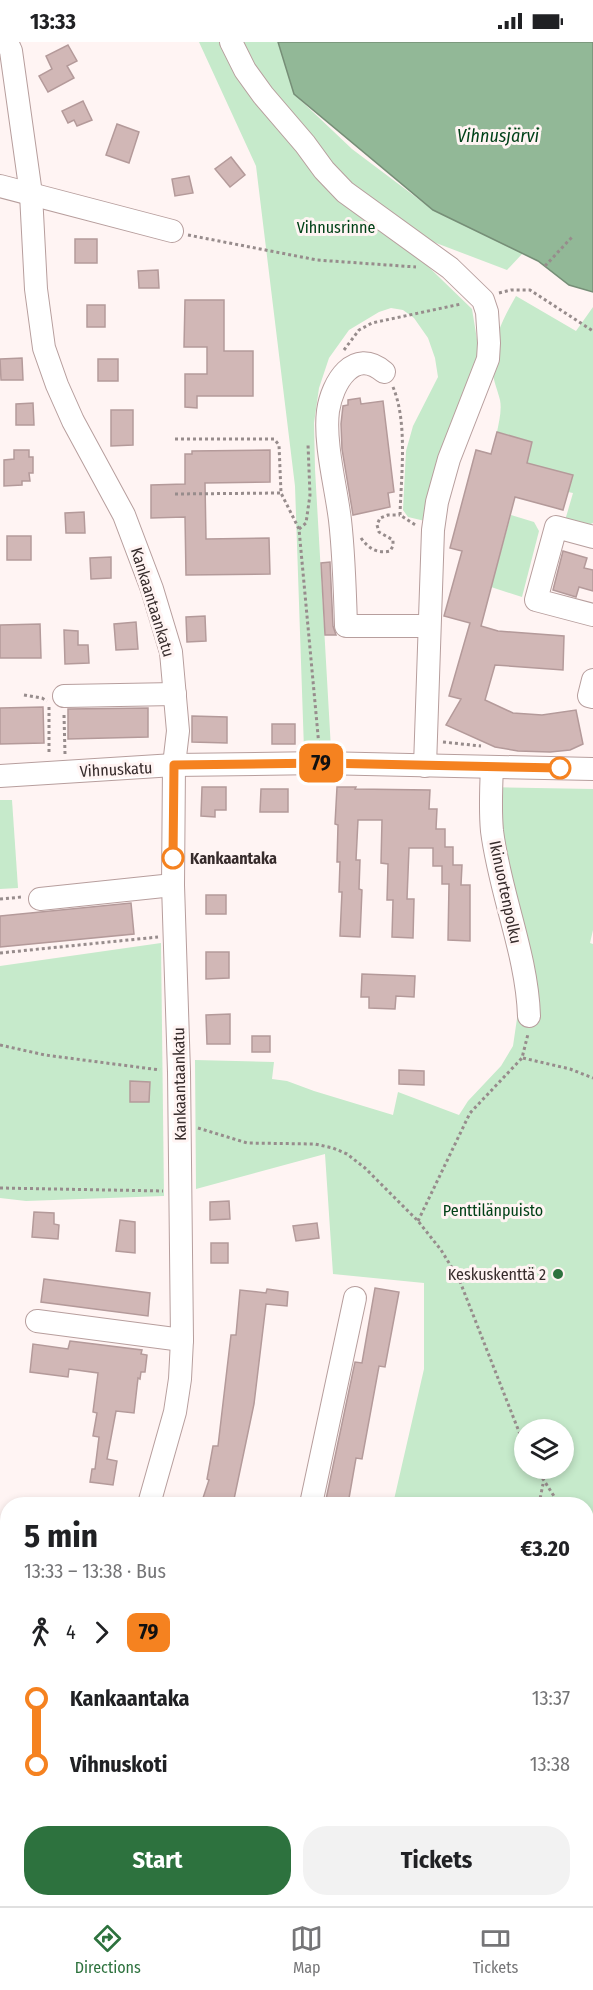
<!DOCTYPE html>
<html lang="en">
<head>
<meta charset="utf-8">
<style>
	:root { --surface:#fff; --page:#f2f2f2; --text:#202124; --muted:#757577; --line:#e0e0e0; --accent:#2d723e }
	body { margin:0; font-family:"Fira Sans Condensed",sans-serif; background:var(--page); color:var(--text); height:100vh; display:flex; flex-direction:column; font-size:22px; white-space:nowrap }
	* { box-sizing:border-box; margin:0 }
	p { font-size:20px; color:var(--muted) }
	.icon { flex:none; width:33px; height:33px; fill:none; stroke:currentColor; stroke-width:2; stroke-linecap:round; stroke-linejoin:round }
	.map { position:relative; flex:1; overflow:hidden }
	.drawer { position:absolute; left:0px; top:1455px; width:594px; height:410px; display:flex; flex-direction:column; background:var(--surface); border-radius:24px 24px 0 0; box-shadow:0 3px 9px #0003 }
	.drawer>* { flex:none }
	.badge { padding:0 12px; border-radius:9px; font-size:21px; line-height:39px }
	.buttons { position:absolute; left:514px; top:1377px; display:grid; gap:12px }
	.buttons a { display:grid; place-items:center; width:60px; height:60px; border-radius:50%; background:var(--surface); box-shadow:0 3px 9px #0003; font-size:30px }
	.map>.badge { position:absolute; translate:-50% -50%; box-shadow:0 0 0 3px #fff }
	.legs { display:flex; align-items:center; gap:9px; height:66px; padding:0 24px; font-size:20px }
	.legs p { margin-inline-start:auto }
	.head { display:flex; align-items:center; justify-content:space-between; height:102px; padding:0 24px }
	h1 { font-size:33px; font-weight:700; line-height:45px }
	.cta { display:flex; gap:12px; margin-top:auto; padding:12px 24px }
	.cta a { flex:1; height:69px; border-radius:24px; background:var(--accent); color:#fff; font-size:24px; font-weight:700; line-height:69px; text-align:center }
	.cta a+a { background:var(--page); color:var(--text) }
	ul { padding:0 24px; list-style:none }
	li { display:flex; align-items:center; gap:21px; height:66px; font-size:22px }
	li i { display:grid; place-items:center; width:9px; height:100%; margin:0 8px; background:currentColor }
	li i::after { content:''; width:15px; height:15px; margin:-8px; border:4px solid; border-radius:50%; background:var(--surface) }
	li p { margin-inline-start:auto }
	li:first-child i { background:linear-gradient(#0000 50%,currentColor 0) }
	li:last-child i { background:linear-gradient(currentColor 50%,#0000 0) }
	.status { display:flex; justify-content:space-between; align-items:center; height:42px; padding:0 30px; background:var(--surface); direction:ltr }
	.status svg { height:16px; fill:currentColor }
	.menu { display:flex; justify-content:space-around; align-items:center; height:84px; border-top:2px solid var(--line); background:var(--surface); font-size:16px; color:var(--muted) }
	.menu a { display:grid; justify-items:center; gap:3px }
	.menu .on { color:var(--accent) }
	.map>svg:first-child { display:block }
	.green { fill:#c6eacb; fill-rule:evenodd }
	.water { fill:#92b897; stroke:#768e77; stroke-width:1.5 }
	.building { fill:#d1b7b6; stroke:#b49a9a; stroke-width:1.5 }
	.lines { fill:none; stroke-linecap:round; stroke-linejoin:round }
	.minor-casing { stroke:#b79e9d; stroke-width:24 }
	.major-casing { stroke:#b79e9d; stroke-width:30 }
	.path { stroke:#978c8c; stroke-width:3; stroke-dasharray:3 3; stroke-linecap:butt }
	.minor { stroke:#fff; stroke-width:22 }
	.major { stroke:#fff; stroke-width:28 }
	.line-1-casing { stroke:#fff; stroke-width:14 }
	.line-1 { stroke:#f58220; stroke-width:9 }
	.stop-1-dot { fill:#fff; stroke:#f58220; stroke-width:3 }
	.poi-dot { fill:#2d723e; stroke:#fff4f3; stroke-width:2 }
	.labels { text-anchor:middle; stroke-width:6; stroke-linejoin:round; paint-order:stroke }
	.park-label { font-size:16px; fill:#004117; stroke:#fff4f3 }
	.street-label { font-size:16px; fill:#362b2b; stroke:#fff4f3 }
	.stop-label { font-size:16px; font-weight:bold; fill:#362b2b; stroke:#fff4f3; text-anchor:start }
	.poi-label { font-size:16px; fill:#362b2b; stroke:#fff4f3; text-anchor:end }
	.water-label { font-size:18px; font-style:italic; fill:#004118; stroke:#fff4f3 }
</style>
</head>
<body>
<div class="status"><b>13:33</b><svg viewBox="0 0 49 12"><path d="M0 12V9h3v3zM5 12V6h3v6zM10 12V3h3v9zM15 12V0h3v12zM26 1h20v11H26zM47 4h2v5h-2z"/></svg></div>
<div class="map">
<svg width="593" height="1864" viewBox="0 0 593 1864">
	<rect width="100%" height="100%" fill="#fff4f3"/>
	<g class="green">
		<path d="M199,0H278L294,52L352,107L433,168L523,211L507,228L415,193L406,203L472,267L480,316L425,479L408,475L403,468L406,409L413,384L438,335L435,316L428,296L414,276L403,268L391,266L379,270L349,288L329,316L319,346L314,381L315,427L331,707L304,708L295,444L256,124Z"/>
		<path d="M516,254L576,289L593,265V481L581,486L564,482L573,451L568,450L572,433L527,421L532,400L497,390C499,380 502,368 500,358C497,346 491,333 492,321C493,296 504,275 516,254Z"/>
		<path d="M511,473L534,480L539,489L522,555L491,545Z"/>
		<path d="M484,745L593,747V888L590,901L593,902V1864H454V1857H586V1462H393L424,1327V1241L333,1232L325,1112L196,1147L195,1018L274,1020L272,1037L287,1039L314,1049L393,1073L398,1050L459,1073L468,1059L501,1024L513,1004L519,963ZM525,1388H564V1426H525Z"/>
		<path d="M0,758H12L18,846L0,847Z"/>
		<path d="M161,901L164,1154L26,1159L0,1156V924Z"/>
	</g>
	<path class="water" d="M278,0H593V250L569,243L538,219L433,168L294,52Z"/>
	<g class="building">
		<path d="M68,3L77,19L67,24L74,36L48,50L39,34L52,27L46,14Z"/>
		<path d="M83,59L92,78L77,84L74,78L68,81L62,69Z"/>
		<path d="M117,82L139,90L129,121L106,113Z"/>
		<path d="M231,115L245,133L230,145L215,127Z"/>
		<path d="M189,134L193,151L175,154L172,137Z"/>
		<rect x="75" y="197" width="22" height="24"/>
		<path d="M158,228L159,246H139L138,229Z"/>
		<path d="M185,258H224V309H253V354H197V366L185,365V332H207V305H184Z"/>
		<rect x="87" y="263" width="18" height="22"/>
		<path d="M22,316L23,338H1L0,317Z"/>
		<rect x="98" y="317" width="20" height="22"/>
		<path d="M360,356L361,362L383,359L394,450L388,451L390,465L353,473L342,407L341,382L343,364L348,363V358Z"/>
		<path d="M33,361L34,383H16V362Z"/>
		<path d="M111,368H133V403L111,404Z"/>
		<path d="M497,390L532,400L527,421L573,433L563,468L515,455L481,584L498,589L564,594L563,628L495,623L485,658L513,671L542,673L576,668L583,702L570,708L550,710L518,709L495,705L446,683L461,657L449,654L470,581L444,574L462,509L450,506L476,408L491,412Z"/>
		<path d="M14,408H29V415H33V431H29L30,439H22V443L4,444V418L14,417Z"/>
		<path d="M270,408V440L205,441L206,497L269,496L270,532L186,533L185,475L151,476V443L185,442V412H192V409Z"/>
		<path d="M84,470L85,491H66L65,471Z"/>
		<rect x="7" y="494" width="24" height="24"/>
		<path d="M563,509L587,516L584,526L593,528V549L579,545L576,555L553,548Z"/>
		<path d="M111,515V536L91,537L90,516Z"/>
		<path d="M330,520L333,584L336,593H325L321,521Z"/>
		<path d="M205,574L206,599L187,600L186,575Z"/>
		<path d="M136,580L138,607L116,608L114,582Z"/>
		<path d="M40,582L41,616H0V583Z"/>
		<path d="M64,588L78,589V603H88L89,621L65,622Z"/>
		<path d="M43,665L44,701L0,702V666Z"/>
		<path d="M148,666V695L68,697V667Z"/>
		<path d="M192,674L227,675V701L192,700Z"/>
		<rect x="272" y="682" width="23" height="20"/>
		<path d="M202,745H226V768H215V775L201,774Z"/>
		<path d="M337,745H356L355,747L430,748L429,767H437L436,787H445V805H453V823H462L461,843H470V899L448,898L449,842H442V824H433V806H409L407,857H414L413,896L392,895L393,858H387L388,822L381,821L382,778H358L356,818H360L359,847L362,848L360,895L340,894L342,850H339L340,820H337L338,783L335,782Z"/>
		<path d="M261,747H288V770H260Z"/>
		<rect x="206" y="853" width="20" height="19"/>
		<path d="M131,861L134,892L0,905V874Z"/>
		<path d="M206,910H229V936L206,937Z"/>
		<path d="M362,932L415,934L414,955L396,954L395,967L369,966V955H361Z"/>
		<path d="M230,972V1002H207L206,973Z"/>
		<rect x="252" y="994" width="18" height="16"/>
		<path d="M399,1028L424,1029V1043L399,1042Z"/>
		<path d="M130,1039L150,1040L149,1060H130Z"/>
		<path d="M229,1159L230,1177L210,1178V1160Z"/>
		<path d="M34,1170L54,1171V1182L59,1183L58,1197L32,1195Z"/>
		<path d="M120,1178L135,1180V1211L116,1209Z"/>
		<path d="M317,1181L319,1196L296,1199L293,1184Z"/>
		<rect x="211" y="1201" width="17" height="20"/>
		<path d="M44,1237L150,1251L148,1274L41,1260Z"/>
		<path d="M375,1246L399,1250L385,1325L379,1324L362,1417L356,1416L348,1462H325L355,1320L362,1321Z"/>
		<path d="M267,1247L288,1250L287,1264L266,1262L254,1362L233,1462H201L209,1438L207,1437L213,1404H218L231,1293H236L240,1248L266,1251Z"/>
		<path d="M70,1299L142,1308L141,1312L147,1313L145,1330H141L140,1337L138,1336L134,1371L116,1369L107,1417L117,1419L113,1443L90,1440L92,1427H95L99,1395L93,1394L97,1371L93,1370L98,1331L69,1327L68,1335L30,1330L33,1302L68,1307Z"/>
	</g>
	<g class="lines">
		<defs>
			<g id="minor">
				<path d="M7,0L11,9L31,152L36,247L44,306L57,343L73,379L124,473L152,547L171,610L178,689L174,723L173,843L179,1030L182,1298L180,1337L175,1370L149,1462"/>
				<path d="M231,0L245,28L263,53L305,102L324,128L345,150L450,226L483,258L487,270L489,301L488,317L449,417L437,460L433,488L425,724"/>
				<path d="M0,144L172,189"/>
				<path d="M384,330C354,304 332,341 328,369C324,401 336,445 340,478C344,513 345,549 346,584H429"/>
				<path d="M593,495L556,485L536,558L593,573"/>
				<path d="M593,638L589,654L593,655"/>
				<path d="M64,654L175,652"/>
				<path d="M492,725C491,746 490,768 492,789C500,852 527,912 529,974"/>
				<path d="M0,734L174,723L321,721L593,727"/>
				<path d="M40,857L173,843"/>
				<path d="M37,1279L182,1298"/>
				<path d="M311,1462L355,1256"/>
				<path d="M0,1713L8,1714"/>
				<path d="M277,1857V1864"/>
				<path d="M56,1864L58,1857"/>
				<path d="M349,1864V1857"/>
			</g>
			<path id="major" d="M12,1857L21,1864"/>
		</defs>
		<use href="#minor" class="minor-casing"/>
		<use href="#major" class="major-casing"/>
		<g class="path">
			<path d="M188,193L317,218L416,225"/>
			<path d="M545,224L572,195"/>
			<path d="M499,251L511,248H530L593,289"/>
			<path d="M344,308L359,288L372,281L461,262"/>
			<path d="M393,345C408,381 401,434 400,473L417,484"/>
			<path d="M175,397H274L279,403L281,451L299,487L319,704"/>
			<path d="M175,452L281,451"/>
			<path d="M299,487L306,481L310,453L308,402"/>
			<path d="M361,496C368,506 377,512 390,509L393,504V498L379,490L377,483L380,476L388,473H400"/>
			<path d="M24,653L42,656L47,659"/>
			<path d="M49,665V713"/>
			<path d="M64,673L65,712"/>
			<path d="M443,700L481,704"/>
			<path d="M0,857L22,855"/>
			<path d="M0,911L158,895"/>
			<path d="M0,1003L45,1013L160,1028"/>
			<path d="M523,1016L570,1027L593,1036"/>
			<path d="M198,1086L247,1101L315,1102L333,1106L347,1112L365,1126L418,1179L441,1208L459,1237L525,1405"/>
			<path d="M0,1146L163,1149"/>
			<path d="M418,1179L470,1071L522,1016L528,992"/>
			<path d="M536,1426L559,1462"/>
			<path d="M539,1462L543,1442"/>
			<path d="M586,1501L593,1510"/>
			<path d="M586,1588L593,1589"/>
			<path d="M586,1855L593,1847"/>
			<path d="M83,1857L84,1864"/>
			<path d="M500,1857L501,1864"/>
			<path d="M579,1864L585,1857"/>
		</g>
		<use href="#minor" class="minor"/>
		<use href="#major" class="major"/>
	</g>
	<g class="lines">
		<defs>
			<path id="line-1" d="M173,816L174,723L321,721L560,726"/>
		</defs>
		<use href="#line-1" class="line-1-casing"/>
		<use href="#line-1" class="line-1"/>
	</g>
	<g class="stop-1-dot">
		<circle cx="560" cy="726" r="10"/>
		<circle cx="173" cy="816" r="10"/>
	</g>
	<circle class="poi-dot" cx="558" cy="1232" r="6"/>
	<g class="labels">
		<g class="park-label">
			<text x="336" y="191">Vihnusrinne</text>
			<text x="493" y="1174">Penttilänpuisto</text>
		</g>
		<g class="street-label">
			<text transform="translate(153 560) rotate(73)" y="6">Kankaantaankatu</text>
			<text transform="translate(116 727) rotate(-3)" y="6">Vihnuskatu</text>
			<text transform="translate(506 850) rotate(78)" y="6">Ikinuortenpolku</text>
			<text transform="translate(179 1042) rotate(-91)" y="6">Kankaantaankatu</text>
		</g>
		<g class="stop-label">
			<text x="190" y="822">Kankaantaka</text>
		</g>
		<g class="poi-label">
			<text x="546" y="1238">Keskuskenttä 2</text>
		</g>
		<g class="water-label">
			<text x="498" y="100">Vihnusjärvi</text>
		</g>
	</g>
</svg>
<div class="buttons">
<a><svg class="icon" aria-label="layers" viewBox="0 0 24 24"><path d="M12 4l9 5-9 5-9-5zM3 14l9 5 9-5"/></svg></a>
</div>
<b class="badge" style="left:321px;top:721px;background:#f58220;color:#111">79</b>
<section class="drawer">
<div class="head"><div><h1>5 min</h1><p>13:33 – 13:38 · Bus</p></div><b>€3.20</b></div>
<div class="legs"><svg class="icon" aria-label="walk" viewBox="0 0 24 24"><circle cx="13" cy="4" r="2"/><path d="M13 8l-2 6 4 7M11 14l-3 7M7 12l3-4h3l4 4"/></svg>4<svg class="icon" aria-label="forward" viewBox="0 0 24 24"><path d="M9 5l7 7-7 7"/></svg><b class="badge" style="background:#f58220;color:#111">79</b></div>
<ul>
<li><i style="color:#f58220"></i><b>Kankaantaka</b><p>13:37</p></li>
<li><i style="color:#f58220"></i><b>Vihnuskoti</b><p>13:38</p></li>
</ul>
<div class="cta"><a>Start</a><a>Tickets</a></div>
</section>
</div>
<nav class="menu">
<a class="on"><svg class="icon" aria-label="directions" viewBox="0 0 24 24"><path d="M12 3l9 9-9 9-9-9zM9 14v-3h6M13 9l2 2-2 2"/></svg>Directions</a>
<a><svg class="icon" aria-label="map" viewBox="0 0 24 24"><path d="M3 6l6-2 6 2 6-2v14l-6 2-6-2-6 2zM9 4v14M15 6v14"/></svg>Map</a>
<a><svg class="icon" aria-label="tickets" viewBox="0 0 24 24"><path d="M3 7h18v10H3zM15 7v10"/></svg>Tickets</a>
</nav>
</body>
</html>
